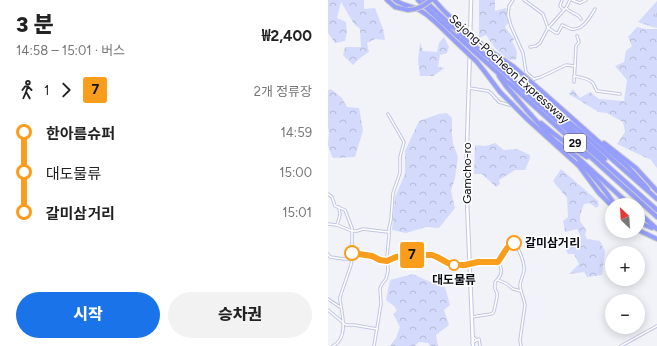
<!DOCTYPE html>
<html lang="ko">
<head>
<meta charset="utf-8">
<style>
	:root { --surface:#fff; --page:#f2f2f2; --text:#222; --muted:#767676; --accent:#1a73e8 }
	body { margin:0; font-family:Figtree,"Noto Sans KR",sans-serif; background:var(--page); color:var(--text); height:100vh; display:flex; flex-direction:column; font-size:15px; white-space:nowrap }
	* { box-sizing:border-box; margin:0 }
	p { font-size:13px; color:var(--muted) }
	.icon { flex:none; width:22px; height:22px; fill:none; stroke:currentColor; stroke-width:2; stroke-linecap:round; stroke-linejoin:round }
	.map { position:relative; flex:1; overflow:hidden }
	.details { display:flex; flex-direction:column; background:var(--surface); width:328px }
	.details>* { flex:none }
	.badge { padding:0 8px; border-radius:3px; font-size:14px; line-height:26px }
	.needle { width:26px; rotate:335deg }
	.tools { position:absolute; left:277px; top:198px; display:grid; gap:8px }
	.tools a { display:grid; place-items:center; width:40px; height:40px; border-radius:50%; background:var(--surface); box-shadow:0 2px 10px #0003; font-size:20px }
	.map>.badge { position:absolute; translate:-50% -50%; box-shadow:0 0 0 2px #fff }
	.legs { display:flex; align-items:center; gap:6px; height:44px; padding:0 16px; font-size:13px }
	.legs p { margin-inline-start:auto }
	.head { display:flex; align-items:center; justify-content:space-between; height:68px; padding:0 16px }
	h1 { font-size:22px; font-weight:800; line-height:30px }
	.action { display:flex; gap:8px; margin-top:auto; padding:8px 16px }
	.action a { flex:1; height:46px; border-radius:24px; background:var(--accent); color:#fff; font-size:16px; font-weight:800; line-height:46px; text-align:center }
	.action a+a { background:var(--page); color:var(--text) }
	ul { padding:0 16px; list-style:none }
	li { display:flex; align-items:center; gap:14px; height:40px; font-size:15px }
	li i { display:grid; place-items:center; width:6px; height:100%; margin:0 5px; background:currentColor }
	li i::after { content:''; width:10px; height:10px; margin:-5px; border:3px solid; border-radius:50%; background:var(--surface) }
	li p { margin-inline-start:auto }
	li:first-child i { background:linear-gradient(#0000 50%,currentColor 0) }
	li:last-child i { background:linear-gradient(currentColor 50%,#0000 0) }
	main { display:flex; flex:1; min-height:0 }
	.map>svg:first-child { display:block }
	.grass { fill:url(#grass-tufts) }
	.forest { fill:url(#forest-crowns) }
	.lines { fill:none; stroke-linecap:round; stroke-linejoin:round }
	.minor-casing { stroke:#c0c5e3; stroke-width:3.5 }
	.secondary-casing { stroke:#c0c5e3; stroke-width:4.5 }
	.motorway-casing { stroke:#ceced0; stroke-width:6 }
	.minor { stroke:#fff; stroke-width:1.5 }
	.secondary { stroke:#fff; stroke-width:2.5 }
	.motorway { stroke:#959ffb; stroke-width:4 }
	.motorway-bridge-casing { stroke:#ceced0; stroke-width:6; stroke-linecap:butt }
	.motorway-bridge { stroke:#959ffb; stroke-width:4 }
	.line-1-casing { stroke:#fff; stroke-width:9 }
	.line-1 { stroke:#f99d1c; stroke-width:6 }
	.stop-1-dot { fill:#fff; stroke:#f99d1c; stroke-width:2 }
	.labels { text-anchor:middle; stroke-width:3; stroke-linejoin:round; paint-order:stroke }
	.shield { fill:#fff; stroke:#54545b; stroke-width:1 }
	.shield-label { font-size:11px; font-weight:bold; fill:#0a0b15 }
	.street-label { font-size:12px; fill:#0a0b15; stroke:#fff }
	.stop-label { font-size:12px; font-weight:bold; fill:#0a0b15; stroke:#fff; text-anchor:start }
</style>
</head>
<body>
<main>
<section class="details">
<div class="head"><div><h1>3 분</h1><p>14:58 – 15:01 · 버스</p></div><b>₩2,400</b></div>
<div class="legs"><svg class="icon" aria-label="walk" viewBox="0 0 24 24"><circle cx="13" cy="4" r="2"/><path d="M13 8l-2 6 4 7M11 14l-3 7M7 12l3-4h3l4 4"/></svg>1<svg class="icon" aria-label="forward" viewBox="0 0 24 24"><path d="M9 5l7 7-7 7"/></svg><b class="badge" style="background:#f99d1c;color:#111">7</b><p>2개 정류장</p></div>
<ul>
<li><i style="color:#f99d1c"></i><b>한아름슈퍼</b><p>14:59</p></li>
<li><i style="color:#f99d1c"></i><span>대도물류</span><p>15:00</p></li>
<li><i style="color:#f99d1c"></i><b>갈미삼거리</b><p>15:01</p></li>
</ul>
<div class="action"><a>시작</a><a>승차권</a></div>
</section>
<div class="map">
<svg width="329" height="346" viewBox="0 0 329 346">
	<defs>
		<pattern id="grass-tufts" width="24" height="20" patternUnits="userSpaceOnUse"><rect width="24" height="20" fill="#d4dafb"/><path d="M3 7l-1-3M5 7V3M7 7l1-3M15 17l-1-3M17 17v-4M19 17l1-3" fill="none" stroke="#b5bad6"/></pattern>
		<pattern id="forest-crowns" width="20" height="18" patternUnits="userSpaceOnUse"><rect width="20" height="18" fill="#d4dafb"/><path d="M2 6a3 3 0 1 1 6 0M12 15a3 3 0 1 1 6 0" fill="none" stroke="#b5bad6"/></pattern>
	</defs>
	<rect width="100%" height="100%" fill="#f2f3f9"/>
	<path class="grass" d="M329,1V28L324,27L310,22Z"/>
	<g class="forest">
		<path d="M0,0H36V9L47,8L55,29L57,40L47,39L39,43L41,52L32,58L25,65L15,55L17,47H33L32,29L26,24L13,2L9,18L18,22L19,32L17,41L7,43L0,33Z"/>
		<path d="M151,0H167V11L178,8L181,22L177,27L186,39L184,42C188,47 191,54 187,60L179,59L167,48L158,35L151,38Z"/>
		<path d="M309,27L318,29H329V168L323,160L289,144L297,132L295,122L279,113L269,112V111L241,94L245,89L252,98L262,92L271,99L296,101L299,80L287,66L296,62L298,51L304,46L300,37Z"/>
		<path d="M116,37L121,47L119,53L112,55L110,67L117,68L105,76H92L90,61L92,42L95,51L109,52L111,43Z"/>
		<path d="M3,89L14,98L19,107L31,108L35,130L27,157L5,158C3,154 1,149 0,145C0,139 2,133 0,128V90Z"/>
		<path d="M119,113L124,118V134L125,144L130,157L127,178L123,191L127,208L111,228L98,227L78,233L64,230L67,197L77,174V151L91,121L111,114Z"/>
		<path d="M167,143L176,150L189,149L202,155V158L197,170H187L171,180L172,184L168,187L154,174H146L147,145L158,146Z"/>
		<path d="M233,169L270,201L271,206L268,208L262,203L256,204L252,215V221L258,230L257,235L259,239L272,241L277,251L274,275L259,277L256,272L241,274L251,264L246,254H240L236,247L237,242L244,241L252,235L249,229L237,232L235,221L240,217L239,198L225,181Z"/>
		<path d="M85,274L111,286L117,287L122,305L116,310L121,325L108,335L110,346H102L100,343L91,342L87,346H62L68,338L72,327L65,314L69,311L66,306L58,300L62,280Z"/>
	</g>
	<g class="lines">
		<defs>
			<g id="minor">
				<path d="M185,0L181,6L180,15L183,26L195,53L198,72L200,74L206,79L197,91"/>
				<path d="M196,0L215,14L220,28L228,33H230L234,25C237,26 240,28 243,29C255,31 262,17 267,9"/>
				<path d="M234,0L232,6L236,10"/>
				<path d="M244,0L252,3L258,0"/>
				<path d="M238,8L242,0"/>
				<path d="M202,47L208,46L212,43L220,28L236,10L238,8C243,14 250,13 253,19"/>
				<path d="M246,76C252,77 259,78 264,82C266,84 267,88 269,91L292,94"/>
				<path d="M206,79L213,77L238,65L247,66L248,46L251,42L249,36"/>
				<path d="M246,82L247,66"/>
				<path d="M141,88L160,91L163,93L171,102L181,105L185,104L193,95"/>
				<path d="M0,194L4,197L7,206L17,210L24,228V259L23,265L12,297V300C14,314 21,338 5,346"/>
				<path d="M0,224L9,225L24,231H29L35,229L60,232"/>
				<path d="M9,225L12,215L11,207"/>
				<path d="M24,253L44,256L53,260L59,261L68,257L81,255H104L109,257L120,263L130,265H137L150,262H170L177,251L185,242C191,248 197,263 196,271C195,276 192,281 192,286C193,293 196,299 197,305L192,340L193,346"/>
				<path d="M0,254L2,257L16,259H24"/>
				<path d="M170,280L179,284L185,289L193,291"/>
				<path d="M0,299L12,307"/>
				<path d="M0,310L18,325H26L49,329"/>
				<path d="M144,317L163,314L165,313L166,311L168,302L169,297V293L167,289V282C174,276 175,269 170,262"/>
				<path d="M149,340L151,339L152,346"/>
				<path d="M144,343L149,340L145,337"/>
				<path d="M46,346L53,304L52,288L54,284L58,279L60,271L59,256L61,236V228L63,220L65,193L72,173V157L76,142L60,114"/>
				<path d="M293,346L329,326"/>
			</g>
			<g id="secondary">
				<path d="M142,42L143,0"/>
				<path d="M142,47L138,177L145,346"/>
			</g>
			<g id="motorway">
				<path d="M59,0L67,7L80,10"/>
				<path d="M67,0C75,6 85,6 93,11C105,18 116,31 127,41"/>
				<path d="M90,0L129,36"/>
				<path d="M96,0L125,27"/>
				<path d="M106,0L117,12L130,24"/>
				<path d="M164,52L186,67"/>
				<path d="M159,57L180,76"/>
				<path d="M159,63L181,83"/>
				<path d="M157,72L172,92"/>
				<path d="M171,76L178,86"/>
				<path d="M218,95L281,151L300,167L320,189"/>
				<path d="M209,103L329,210"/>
				<path d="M206,106L329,217"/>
				<path d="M218,108L242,123L251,130L329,199"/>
				<path d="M203,115L213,126L227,141L249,157L302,205"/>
				<path d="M199,119L251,166L271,193L284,206"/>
				<path d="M234,121L255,139L277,159"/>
				<path d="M213,123C227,135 242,147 259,157"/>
				<path d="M276,143L308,168L329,191"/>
				<path d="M251,162C265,175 276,188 287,205"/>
				<path d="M310,212L329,229"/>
				<path d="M310,222L324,228"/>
				<path d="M310,230L329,239"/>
			</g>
		</defs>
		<use href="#minor" class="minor-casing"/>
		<use href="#secondary" class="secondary-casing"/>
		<use href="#motorway" class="motorway-casing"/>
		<use href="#minor" class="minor"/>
		<use href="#secondary" class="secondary"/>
		<use href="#motorway" class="motorway"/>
		<defs>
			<g id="motorway-bridge">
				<path d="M80,10C89,10 96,6 103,0"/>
				<path d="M130,24L143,36L164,52"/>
				<path d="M125,27L159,57"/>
				<path d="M129,36L159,63"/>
				<path d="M127,41L149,62L157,72"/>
				<path d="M186,67L218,95"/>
				<path d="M180,76L209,103"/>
				<path d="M181,83L206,106"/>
				<path d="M178,86L203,115"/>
				<path d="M172,92L199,119"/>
			</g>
		</defs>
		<use href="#motorway-bridge" class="motorway-bridge-casing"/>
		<use href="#motorway-bridge" class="motorway-bridge"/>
	</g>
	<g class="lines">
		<defs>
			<path id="line-1" d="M24,253L44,256L52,260L59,261L68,257L81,255H104L109,257L120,263L130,265H137L150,262H170L179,248L185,242L186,243"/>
		</defs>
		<use href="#line-1" class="line-1-casing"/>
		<use href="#line-1" class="line-1"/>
	</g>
	<g class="stop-1-dot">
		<circle cx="186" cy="243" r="7"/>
		<circle cx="24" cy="253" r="7"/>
		<circle cx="126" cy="265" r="5"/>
	</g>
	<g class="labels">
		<rect class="shield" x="236" y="134" width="22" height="18" rx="3"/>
		<g class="shield-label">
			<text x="247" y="147">29</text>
		</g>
		<g class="street-label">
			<text transform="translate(181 69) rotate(42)" y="4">Sejong-Pocheon Expressway</text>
			<text transform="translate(139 173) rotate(-90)" y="4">Gamcho-ro</text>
		</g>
		<g class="stop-label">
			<text x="197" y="247">갈미삼거리</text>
			<text x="126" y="284" text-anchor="middle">대도물류</text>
		</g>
	</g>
</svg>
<div class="tools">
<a><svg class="needle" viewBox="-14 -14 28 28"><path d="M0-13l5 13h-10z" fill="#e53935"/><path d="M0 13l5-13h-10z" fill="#767676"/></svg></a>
<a>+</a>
<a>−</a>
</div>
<b class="badge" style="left:84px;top:255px;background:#f99d1c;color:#111">7</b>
</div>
</main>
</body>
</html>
